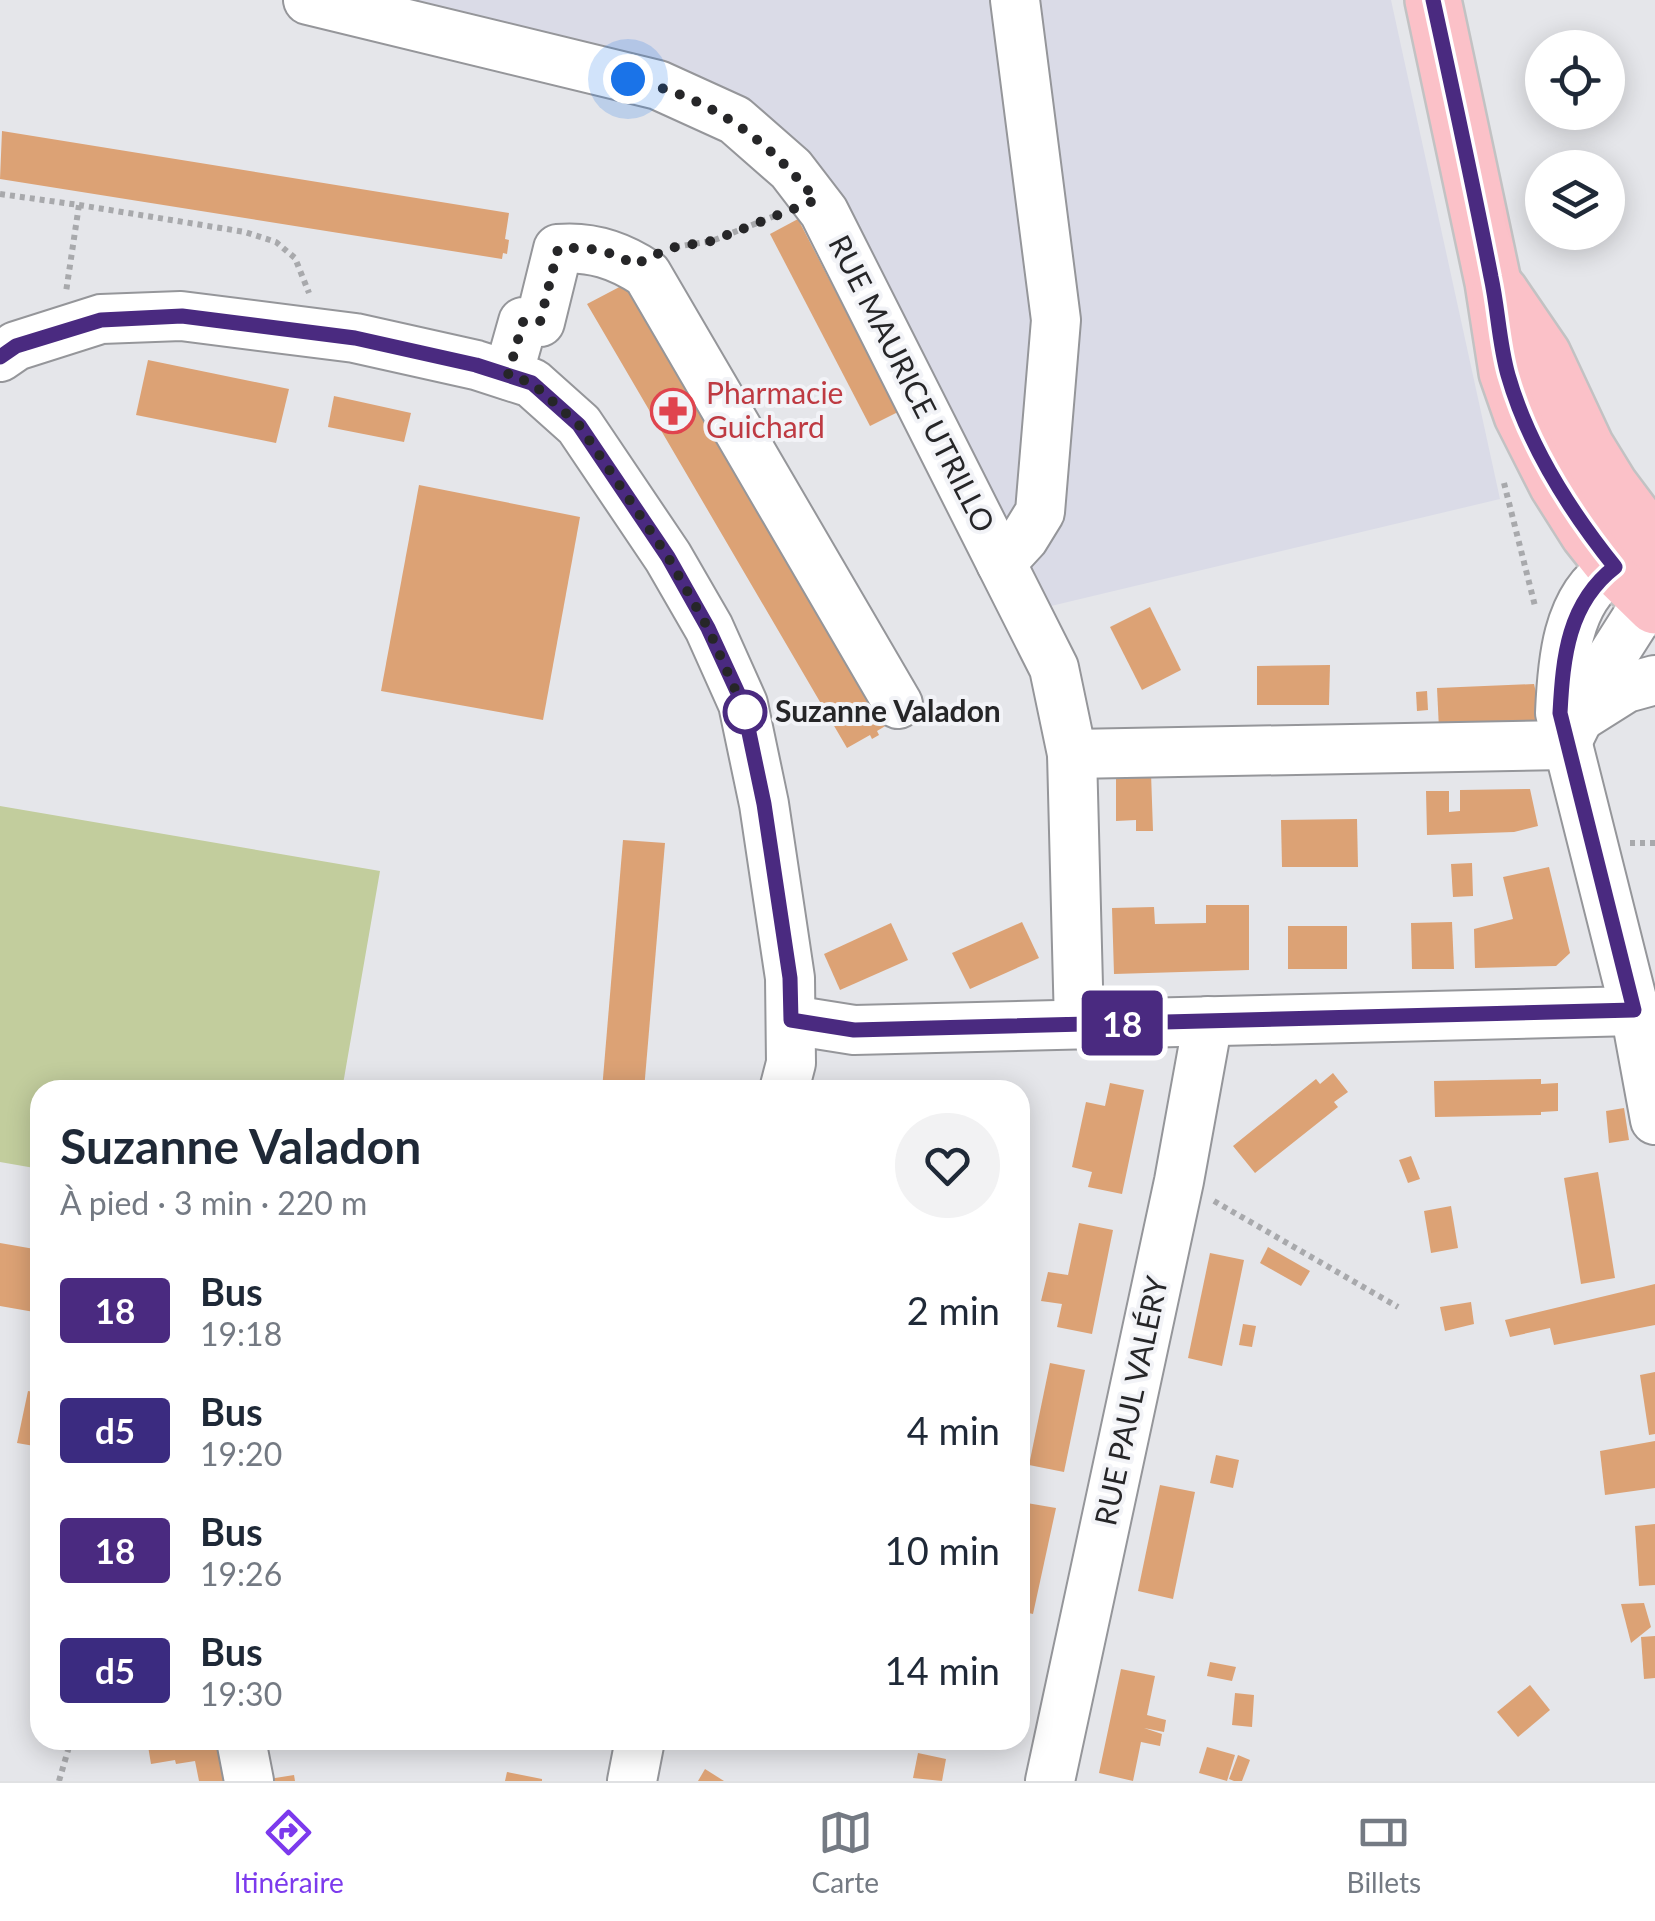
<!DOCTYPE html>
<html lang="fr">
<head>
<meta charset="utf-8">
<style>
	:root { --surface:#fff; --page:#f2f2f3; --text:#1f2937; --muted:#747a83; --line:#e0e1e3; --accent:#7c3aed }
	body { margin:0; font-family:Lato,sans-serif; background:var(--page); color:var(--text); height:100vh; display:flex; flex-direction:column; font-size:38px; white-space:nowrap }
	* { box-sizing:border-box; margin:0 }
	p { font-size:32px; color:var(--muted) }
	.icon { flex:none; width:55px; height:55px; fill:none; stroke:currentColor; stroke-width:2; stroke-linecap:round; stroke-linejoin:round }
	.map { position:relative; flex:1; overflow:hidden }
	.side { position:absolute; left:30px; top:1080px; width:1000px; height:670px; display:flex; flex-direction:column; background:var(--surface); border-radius:30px; box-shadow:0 5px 25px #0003 }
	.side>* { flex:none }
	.badge { padding:0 20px; border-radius:8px; font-size:35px; line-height:65px }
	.buttons { position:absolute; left:1525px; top:30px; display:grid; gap:20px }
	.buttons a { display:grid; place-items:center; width:100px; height:100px; border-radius:50%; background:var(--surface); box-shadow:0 5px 25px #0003; font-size:50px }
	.you { position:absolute; width:50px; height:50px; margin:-25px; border:8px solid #fff; border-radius:50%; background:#1a73e8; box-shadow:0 0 0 15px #1a73e833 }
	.map>.badge { position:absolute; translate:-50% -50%; box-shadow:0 0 0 5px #fff }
	.round { display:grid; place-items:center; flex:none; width:105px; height:105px; border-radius:52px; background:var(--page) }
	.summary { display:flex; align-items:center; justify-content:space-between; height:170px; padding:0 30px }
	h1 { font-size:48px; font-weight:700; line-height:75px }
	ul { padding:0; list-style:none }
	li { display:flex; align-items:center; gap:30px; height:120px; padding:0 30px }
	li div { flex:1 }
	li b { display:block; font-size:38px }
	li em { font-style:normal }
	li .badge { min-width:110px; font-weight:700; text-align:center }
	.menu { display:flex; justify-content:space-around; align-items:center; height:140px; border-top:2px solid var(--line); background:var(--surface); font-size:28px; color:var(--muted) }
	.menu a { display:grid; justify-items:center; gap:5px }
	.menu .active { color:var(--accent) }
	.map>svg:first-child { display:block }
	.built { fill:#dadbe7 }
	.green { fill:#c2cd9d }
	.building { fill:#dca275 }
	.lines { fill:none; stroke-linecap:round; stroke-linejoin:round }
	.minor-casing { stroke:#95969a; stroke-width:52 }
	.major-casing { stroke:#c2c2c3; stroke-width:60 }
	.path { stroke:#a8a9ac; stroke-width:6; stroke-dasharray:5 5; stroke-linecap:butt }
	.minor { stroke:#fff; stroke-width:48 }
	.major { stroke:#fbc1c8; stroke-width:55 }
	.line-casing { stroke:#fff; stroke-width:22 }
	.line { stroke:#4a2a80; stroke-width:15 }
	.walk { stroke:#262628; stroke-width:10; stroke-dasharray:0 18 }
	.stop-dot { fill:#fff; stroke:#4a2a80; stroke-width:5 }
	.labels { text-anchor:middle; stroke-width:8; stroke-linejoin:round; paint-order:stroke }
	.street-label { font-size:30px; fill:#262628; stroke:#f2f3f7 }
	.health-label { font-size:30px; fill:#be3a42; stroke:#f2f3f7; text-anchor:start }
	.stop-label { font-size:30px; font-weight:bold; fill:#262628; stroke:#f2f3f7; text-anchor:start }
</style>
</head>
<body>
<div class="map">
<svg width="1655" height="1781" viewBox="0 0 1655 1781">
	<rect width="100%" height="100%" fill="#e5e6ea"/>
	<path class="built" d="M414,0H1391L1500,499L1051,606L827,179L702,84Z"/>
	<path class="green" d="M0,806L380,871L342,1090H40V1169L0,1162Z"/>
	<g class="building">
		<path d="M2,131L509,213L505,239L509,240L507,254L503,253L502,259L0,179Z"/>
		<path d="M798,219L898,412L870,426L770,234Z"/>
		<path d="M627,283L887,725L877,731L879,735L872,739L870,735L847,748L587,304Z"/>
		<path d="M148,360L289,389L276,443L136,415Z"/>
		<path d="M334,396L411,413L404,442L328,427Z"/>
		<path d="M419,485L580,517L543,720L381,691Z"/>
		<path d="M1150,607L1181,670L1142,690L1110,627Z"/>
		<path d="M1330,665L1329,705H1257V666Z"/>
		<path d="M1534,684L1542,718L1537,723L1439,729L1437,688Z"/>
		<path d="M1427,691L1428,710L1417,711L1416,692Z"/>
		<path d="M1151,773L1153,831H1136V820L1116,821V778Z"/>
		<path d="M1530,789L1538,826L1514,832L1427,835L1426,791H1449V812L1460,811V790Z"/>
		<path d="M1357,819L1358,867H1282L1281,820Z"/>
		<path d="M623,840L665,843L644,1090H602Z"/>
		<path d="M1472,863L1473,896L1453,897L1451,864Z"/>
		<path d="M1549,867L1570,953L1556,966L1475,968L1474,929L1513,919L1503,877Z"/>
		<path d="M1206,905H1249V970L1114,974L1112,908L1154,907L1155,924L1206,923Z"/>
		<path d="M1022,922L1039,958L970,989L952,953Z"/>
		<path d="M1452,922L1454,969H1412L1411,923Z"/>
		<path d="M891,923L908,960L840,990L824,954Z"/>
		<rect x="1288" y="926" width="59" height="43"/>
		<path d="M1333,1073L1348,1092L1334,1102L1338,1107L1255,1173L1233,1146L1316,1079L1320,1084Z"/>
		<path d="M1541,1079V1084L1558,1083V1111L1541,1112V1115L1435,1117L1434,1081Z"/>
		<path d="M990,1081L1010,1085L1009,1090H988Z"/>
		<path d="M1110,1083L1144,1090L1122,1194L1088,1187L1092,1172L1072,1167L1086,1102L1105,1106Z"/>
		<path d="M1624,1108L1629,1140L1609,1143L1606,1111Z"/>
		<path d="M1411,1156L1420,1179L1408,1183L1399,1160Z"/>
		<path d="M1598,1172L1615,1278L1581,1284L1564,1178Z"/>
		<path d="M1451,1206L1458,1248L1431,1253L1424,1211Z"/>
		<path d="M1079,1223L1113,1230L1092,1334L1057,1327L1062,1304L1041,1301L1048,1272L1068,1275Z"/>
		<path d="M0,1243L40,1250V1313L0,1306Z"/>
		<path d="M1268,1247L1310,1271L1301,1286L1260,1263Z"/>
		<path d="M1210,1253L1244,1260L1222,1366L1188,1358Z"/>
		<path d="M1655,1284V1325L1554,1345L1550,1328L1510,1337L1505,1320Z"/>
		<path d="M1471,1302L1474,1324L1445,1331L1440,1307Z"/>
		<path d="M1243,1324L1256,1326L1252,1347L1239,1345Z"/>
		<path d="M1050,1363L1085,1370L1064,1472L1029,1465Z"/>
		<path d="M1655,1372V1434L1649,1435L1640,1375Z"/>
		<path d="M28,1391L40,1393V1447L17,1443Z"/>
		<path d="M1655,1441V1488L1605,1495L1600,1451Z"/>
		<path d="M1216,1455L1239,1460L1233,1488L1210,1483Z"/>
		<path d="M1160,1485L1195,1492L1173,1599L1138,1591Z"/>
		<path d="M1021,1502L1056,1508L1033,1614L1020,1611Z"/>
		<path d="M1655,1524V1585L1639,1586L1635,1526Z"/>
		<path d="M1644,1603L1651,1627L1631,1643L1621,1604Z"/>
		<path d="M1655,1636V1678L1644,1679L1641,1637Z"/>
		<path d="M1210,1662L1236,1667L1232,1681L1207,1676Z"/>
		<path d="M1121,1669L1155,1676L1147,1715L1166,1720L1164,1732L1144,1728L1162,1734L1160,1746L1141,1742L1133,1781L1099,1773Z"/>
		<path d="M1530,1685L1550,1710L1518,1737L1497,1712Z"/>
		<path d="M1235,1693L1254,1695L1252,1727L1232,1725Z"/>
		<path d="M147,1740H199L200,1746L222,1741L230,1781H199L195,1761L176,1764L175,1760L151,1764Z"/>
		<path d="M1207,1747L1235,1755L1227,1781L1199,1773Z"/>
		<path d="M918,1753L946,1759L942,1781L913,1778Z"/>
		<path d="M1238,1755L1250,1760L1242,1781H1234L1229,1779Z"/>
		<path d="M705,1769L724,1781H698Z"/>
		<path d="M507,1772L542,1779V1781H505Z"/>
		<path d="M294,1775L295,1781H269V1779Z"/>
	</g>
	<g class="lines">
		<defs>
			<g id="minor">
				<path d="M308,0L658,85L735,120L791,169L824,212L1054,668L1072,754L1079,1024"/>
				<path d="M0,357L16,346L101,319L181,316L355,338L476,365L532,383L579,425L668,557L709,628L743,704L764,804L790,978L791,1063L784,1090"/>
				<path d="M508,375L523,322H540L558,249C591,246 619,255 647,274L898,704"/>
				<path d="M1649,560C1637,563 1622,563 1612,570C1566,598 1562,665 1560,713L1635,1011L1655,1120"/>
				<path d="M1001,563L1024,538L1040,512L1056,320L1015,0"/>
				<path d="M1580,717L1626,688L1655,680"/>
				<path d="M1567,742L1599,677L1648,600L1655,581"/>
				<path d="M1072,754L1566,745"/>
				<path d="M791,1020L854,1030L1635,1011"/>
				<path d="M241,1740L249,1781"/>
				<path d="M632,1781L640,1740"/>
				<path d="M1050,1781L1179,1181L1208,1021"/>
			</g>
			<g id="major">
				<path d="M1433,0L1493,282L1507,372L1522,415L1557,484L1588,533L1615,567L1655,606"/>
				<path d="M1500,292L1543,355L1586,447L1610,486L1655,546"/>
			</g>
		</defs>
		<use href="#minor" class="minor-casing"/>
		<use href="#major" class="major-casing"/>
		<g class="path">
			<path d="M0,194L79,205L66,292"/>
			<path d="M79,205L245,232L276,242L295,258L309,293"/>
			<path d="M675,247L712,241L777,215"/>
			<path d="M1504,483L1535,606"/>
			<path d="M1630,843H1655"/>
			<path d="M1214,1201L1398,1307"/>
			<path d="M59,1781L71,1740"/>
		</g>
		<use href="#minor" class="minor"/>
		<use href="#major" class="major"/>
	</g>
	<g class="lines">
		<defs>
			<path id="line" d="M0,357L16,346L101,320L182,316L355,338L476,365L532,383L579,425L668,557L708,628L743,704L764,804L790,978L791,1020L854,1030L1634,1010L1560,713C1563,657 1568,603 1615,567C1570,511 1528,445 1508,375C1499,343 1498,309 1491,277C1473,184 1453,92 1433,0"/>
		</defs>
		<use href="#line" class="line-casing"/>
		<use href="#line" class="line"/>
		<path class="walk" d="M628,79C710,97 764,136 816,200L712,241L670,248L634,265C612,250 584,246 558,249L540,322H523L508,375L532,383L579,425L668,557L708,628L745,712"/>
	</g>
	<defs>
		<symbol id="pharmacy-ring" viewBox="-11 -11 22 22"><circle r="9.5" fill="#f2f3f7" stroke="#e0444e" stroke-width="1.5"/><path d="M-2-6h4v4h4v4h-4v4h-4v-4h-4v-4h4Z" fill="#e0444e"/></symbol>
	</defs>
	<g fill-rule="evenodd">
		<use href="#pharmacy-ring" x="648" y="386" width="50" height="50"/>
	</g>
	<circle class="stop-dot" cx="745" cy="712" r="20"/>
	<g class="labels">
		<g class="street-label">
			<text transform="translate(911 384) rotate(63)" y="10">RUE MAURICE UTRILLO</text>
			<text transform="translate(1132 1401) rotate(-78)" y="10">RUE PAUL VALÉRY</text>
		</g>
		<g class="health-label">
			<text x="706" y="404">Pharmacie<tspan x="706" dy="34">Guichard</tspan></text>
		</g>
		<g class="stop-label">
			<text x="775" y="722">Suzanne Valadon</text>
		</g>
	</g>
</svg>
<div class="buttons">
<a><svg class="icon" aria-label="locate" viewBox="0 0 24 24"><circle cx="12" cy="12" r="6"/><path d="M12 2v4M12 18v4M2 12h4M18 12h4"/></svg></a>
<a><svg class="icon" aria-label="layers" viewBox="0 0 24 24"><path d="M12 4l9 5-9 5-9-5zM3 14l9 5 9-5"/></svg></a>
</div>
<div class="you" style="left:628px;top:79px"></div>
<b class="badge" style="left:1122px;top:1023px;background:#4a2a80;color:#fff">18</b>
<section class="side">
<div class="summary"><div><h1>Suzanne Valadon</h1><p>À pied · 3 min · 220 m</p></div><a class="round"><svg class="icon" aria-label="heart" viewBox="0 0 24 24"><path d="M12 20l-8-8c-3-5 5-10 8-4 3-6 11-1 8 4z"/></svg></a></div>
<ul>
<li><span class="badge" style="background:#4a2a80;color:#fff">18</span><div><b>Bus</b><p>19:18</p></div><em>2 min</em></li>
<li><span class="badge" style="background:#3b2b80;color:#fff">d5</span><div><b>Bus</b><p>19:20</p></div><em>4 min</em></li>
<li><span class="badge" style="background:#4a2a80;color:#fff">18</span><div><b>Bus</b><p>19:26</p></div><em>10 min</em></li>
<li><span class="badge" style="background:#3b2b80;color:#fff">d5</span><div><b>Bus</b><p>19:30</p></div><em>14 min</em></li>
</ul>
</section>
</div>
<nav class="menu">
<a class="active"><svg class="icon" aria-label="directions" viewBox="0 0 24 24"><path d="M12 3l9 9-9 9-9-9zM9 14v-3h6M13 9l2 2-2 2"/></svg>Itinéraire</a>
<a><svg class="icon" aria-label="map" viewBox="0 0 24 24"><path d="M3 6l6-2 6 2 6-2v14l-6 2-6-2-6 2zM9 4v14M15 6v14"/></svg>Carte</a>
<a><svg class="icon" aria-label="tickets" viewBox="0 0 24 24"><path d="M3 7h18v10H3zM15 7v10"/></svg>Billets</a>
</nav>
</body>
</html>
